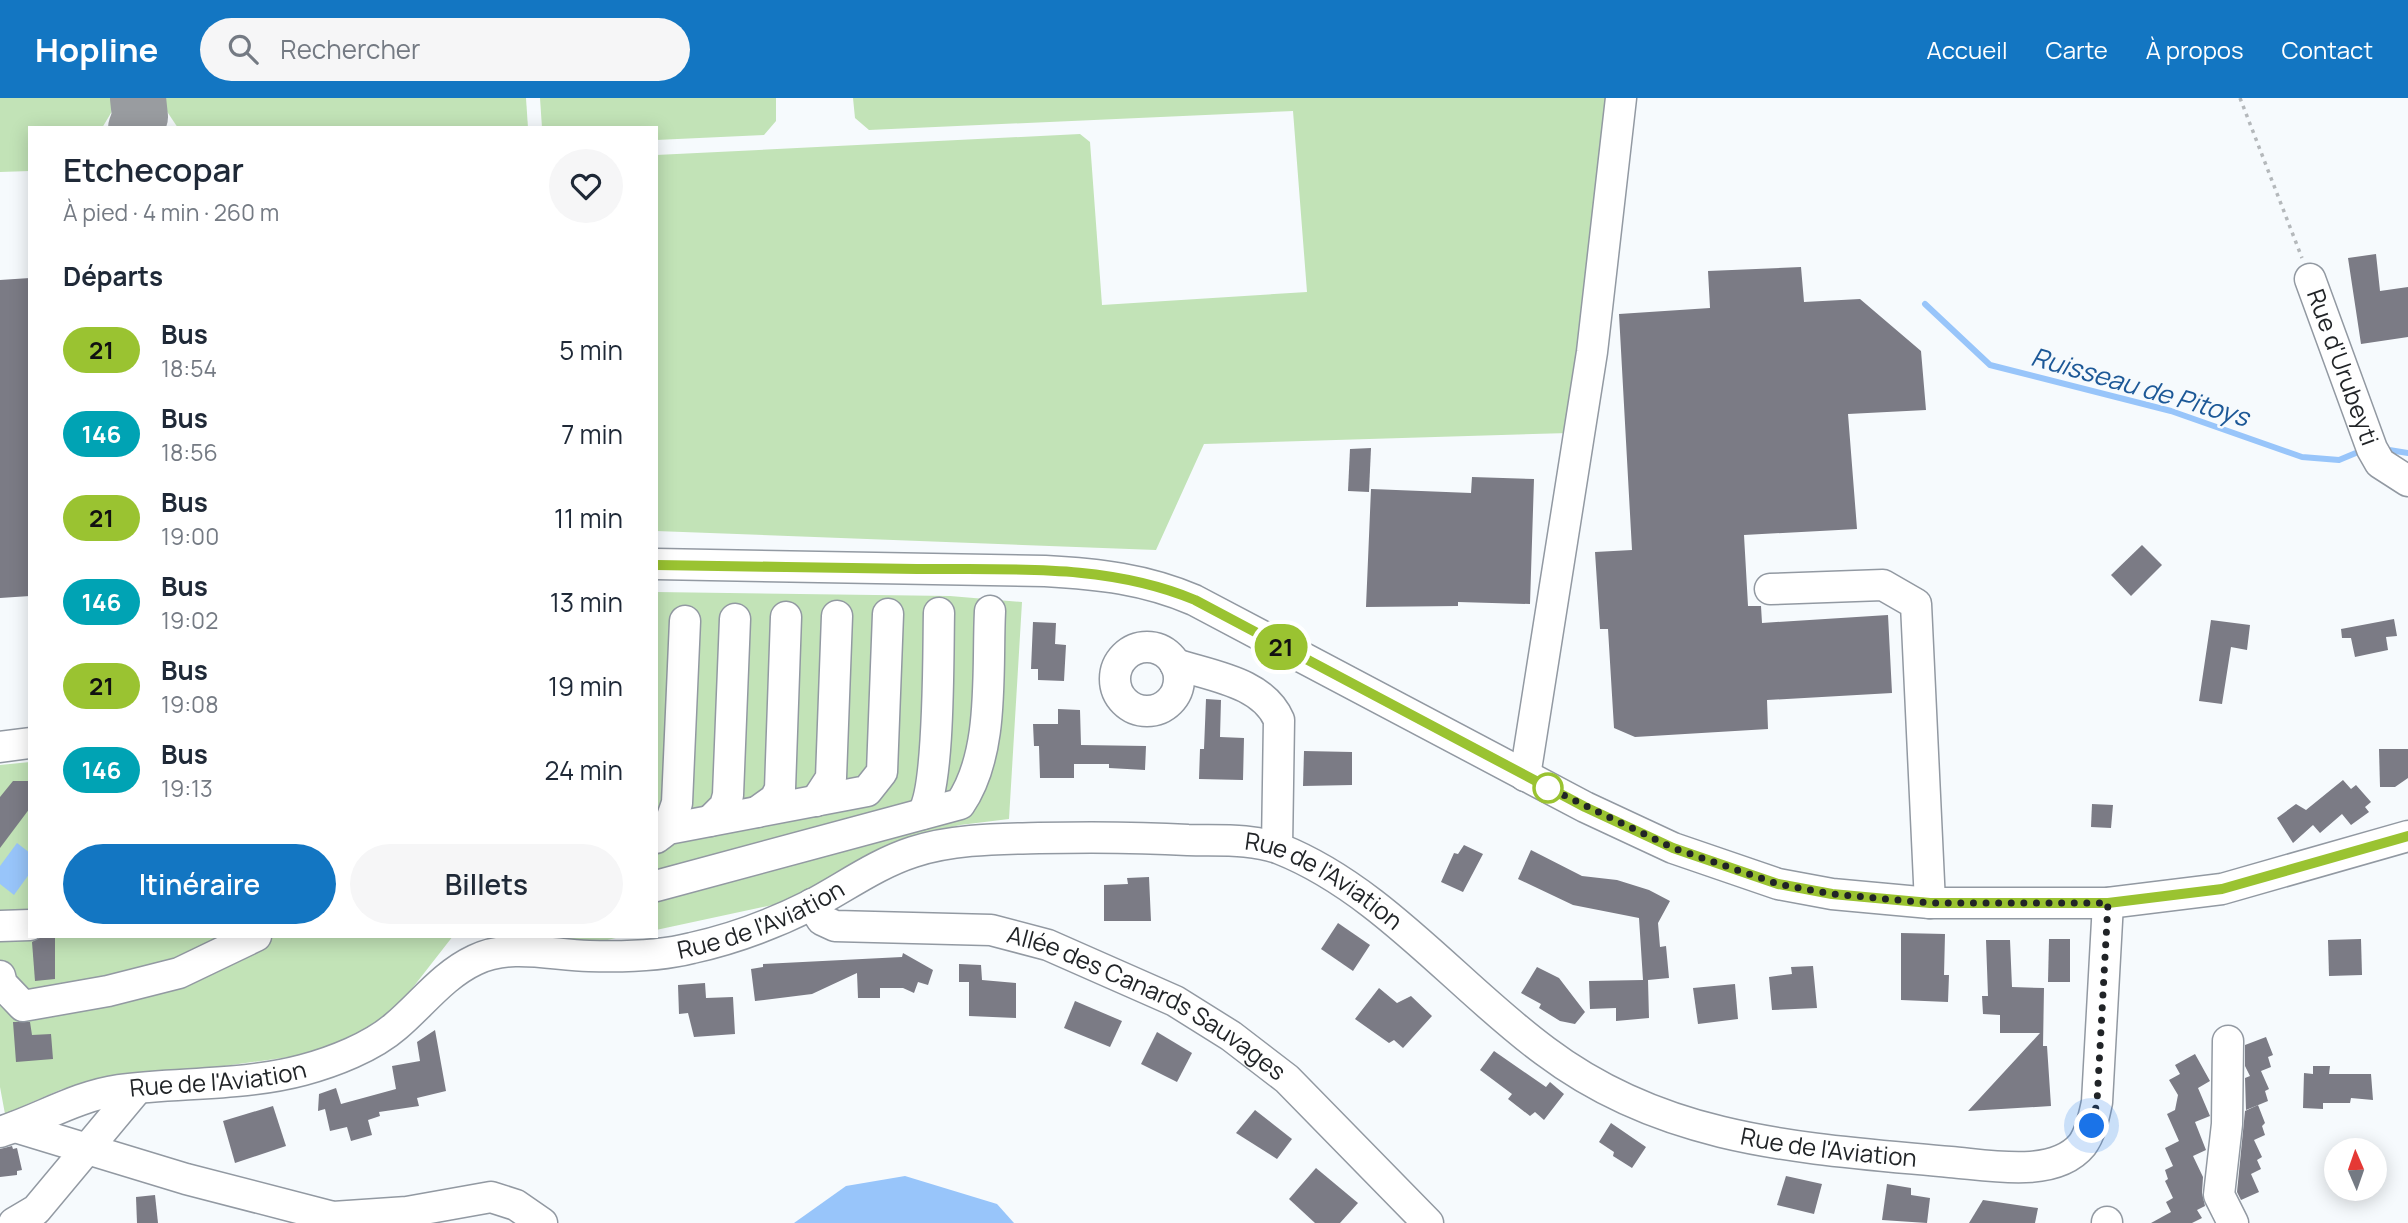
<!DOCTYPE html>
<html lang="fr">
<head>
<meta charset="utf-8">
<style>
	:root { --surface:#fff; --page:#f6f6f7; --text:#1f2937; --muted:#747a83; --accent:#1376c2 }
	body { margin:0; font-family:Manrope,sans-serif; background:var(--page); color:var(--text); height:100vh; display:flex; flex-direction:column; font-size:26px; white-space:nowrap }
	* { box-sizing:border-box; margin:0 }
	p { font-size:23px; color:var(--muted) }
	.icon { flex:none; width:38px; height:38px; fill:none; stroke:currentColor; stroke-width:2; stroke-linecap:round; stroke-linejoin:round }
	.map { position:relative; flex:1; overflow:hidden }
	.panel { position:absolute; left:28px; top:28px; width:630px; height:812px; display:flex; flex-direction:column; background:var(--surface); border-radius:0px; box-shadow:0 4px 18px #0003 }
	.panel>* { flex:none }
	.badge { padding:0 14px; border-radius:23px; font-size:24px; line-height:46px }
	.needle { width:46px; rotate:358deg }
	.tools { position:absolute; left:2324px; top:1040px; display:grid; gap:14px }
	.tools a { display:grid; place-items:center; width:63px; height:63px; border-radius:50%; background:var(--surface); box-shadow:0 4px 18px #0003; font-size:35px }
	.you { position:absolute; width:35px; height:35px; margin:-18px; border:5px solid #fff; border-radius:50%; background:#1a73e8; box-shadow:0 0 0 10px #1a73e833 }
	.map>.badge { position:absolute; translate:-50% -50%; box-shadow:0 0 0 4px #fff }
	h2 { padding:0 35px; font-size:26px; line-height:63px }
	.round { display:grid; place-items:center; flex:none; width:74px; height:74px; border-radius:37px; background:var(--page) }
	.headline { display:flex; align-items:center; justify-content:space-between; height:119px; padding:0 35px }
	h1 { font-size:33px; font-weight:600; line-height:52px }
	.cta { display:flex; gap:14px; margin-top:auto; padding:14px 35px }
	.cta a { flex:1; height:80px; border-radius:42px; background:var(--accent); color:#fff; font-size:28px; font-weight:600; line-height:80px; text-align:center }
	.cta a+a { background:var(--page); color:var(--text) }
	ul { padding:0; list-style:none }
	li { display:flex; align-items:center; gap:21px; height:84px; padding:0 35px }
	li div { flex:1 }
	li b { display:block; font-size:26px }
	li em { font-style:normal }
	li .badge { min-width:77px; font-weight:700; text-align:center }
	header { display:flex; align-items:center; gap:42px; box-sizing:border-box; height:98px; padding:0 35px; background:var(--accent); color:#fff }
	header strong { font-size:33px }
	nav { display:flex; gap:38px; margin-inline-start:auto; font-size:24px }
	.search { width:490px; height:63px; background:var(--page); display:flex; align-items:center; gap:18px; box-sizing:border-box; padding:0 24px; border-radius:38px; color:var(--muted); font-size:26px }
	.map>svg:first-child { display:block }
	.green { fill:#c2e3b7 }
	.water { fill:#98c5fa }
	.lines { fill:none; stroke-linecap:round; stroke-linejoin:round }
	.stream { stroke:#98c5fa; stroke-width:6 }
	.taxiway { stroke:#999ca0; stroke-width:56 }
	.building { fill:#7b7b85 }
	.minor-casing { stroke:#9299a2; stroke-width:33 }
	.path { stroke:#b4b8bb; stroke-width:3.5; stroke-dasharray:3.5 5; stroke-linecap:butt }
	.minor { stroke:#fff; stroke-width:30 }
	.line-casing { stroke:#fff; stroke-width:16 }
	.line { stroke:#9ac331; stroke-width:10 }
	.walk { stroke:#212427; stroke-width:7; stroke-dasharray:0 12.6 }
	.stop-dot { fill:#fff; stroke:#9ac331; stroke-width:3.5 }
	.labels { text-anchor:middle; stroke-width:5; stroke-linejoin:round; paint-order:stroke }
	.street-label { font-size:24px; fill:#212427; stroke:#f6fafd }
	.water-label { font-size:26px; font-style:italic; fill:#1c5897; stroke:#f6fafd }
</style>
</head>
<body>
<header>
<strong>Hopline</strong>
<div class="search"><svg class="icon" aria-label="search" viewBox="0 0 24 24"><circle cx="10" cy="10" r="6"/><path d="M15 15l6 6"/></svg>Rechercher</div>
<nav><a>Accueil</a><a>Carte</a><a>À propos</a><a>Contact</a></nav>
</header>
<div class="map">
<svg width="2408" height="1125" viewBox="0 0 2408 1125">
	<rect width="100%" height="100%" fill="#f6fafd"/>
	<g class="green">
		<path d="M0,0H114L111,15L102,30H30V73L0,74Z"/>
		<path d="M158,0H526L528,30H178Z"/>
		<path d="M540,0H776V23L764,37L656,42V30H542Z"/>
		<path d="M853,0H1614L1569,335L1204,346L1156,452L656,433V57L1080,36L1090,44L1102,207L1307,194L1293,13L869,32L855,20Z"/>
		<path d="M656,494L950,498L1022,504L1009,721L960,727L908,740L782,805L656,832Z"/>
		<path d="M30,664V838H453L393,915L354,938L310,956L62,991L5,1016L0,989V667Z"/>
		<path d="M558,838H625C602,843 579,851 558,838Z"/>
	</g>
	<g class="water">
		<path d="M17,745L30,755V775L14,797L0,786V768Z"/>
		<path d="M905,1078L997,1106L1014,1125H794L846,1088Z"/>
	</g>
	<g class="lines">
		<g class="stream">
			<path d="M1925,206L1990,267L2171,313L2302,359L2339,362L2363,352"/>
			<path d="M2383,351L2408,355"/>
		</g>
		<path class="taxiway" d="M136,30L140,19L138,0"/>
	</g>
	<g class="building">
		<path d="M2376,156L2380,193L2408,189V239L2361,246L2348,160Z"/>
		<path d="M1801,169L1804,204L1860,201L1921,253L1926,312L1848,316L1857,431L1744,437L1748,508H1761L1762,525L1888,517L1892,595L1767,602L1768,631L1635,639L1614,630L1608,531H1600L1595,454L1632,452L1619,216L1710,210L1708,173Z"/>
		<path d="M30,180V498L0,500V182Z"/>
		<path d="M1371,350L1369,394L1348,393L1350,351Z"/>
		<path d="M1472,379L1534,381L1530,506L1458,504V508L1366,509L1371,391L1471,395Z"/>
		<path d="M2142,447L2162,467L2131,498L2111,477Z"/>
		<path d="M2394,521L2397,538L2386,539L2388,552L2355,559L2351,540H2342L2341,531Z"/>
		<path d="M2211,522L2250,527L2247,552L2231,549L2222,606L2199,603Z"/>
		<path d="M1033,524L1056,525L1055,546L1066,547L1064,583L1038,582V571H1031Z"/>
		<path d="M1206,601L1221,602L1220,639L1244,640L1243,682L1199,681L1200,651H1204Z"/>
		<path d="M1058,611L1080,612L1081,647L1146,648L1145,672L1109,670V666H1074V680H1040L1039,648H1034L1033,626H1058Z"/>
		<path d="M2379,651H2408V680L2395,689H2380Z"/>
		<path d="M1304,653L1352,654V687L1303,688Z"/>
		<path d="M2343,682L2351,691L2356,687L2371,704L2365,709L2369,714L2351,727L2342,716L2320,735L2313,727L2293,745L2277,720L2296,706L2306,712Z"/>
		<path d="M13,683H30V710L0,750V699Z"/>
		<path d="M2092,706L2113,707L2111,730L2091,729Z"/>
		<path d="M1464,747L1483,756L1463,794L1441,784L1454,755L1458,756Z"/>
		<path d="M1531,752L1582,778L1617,782L1649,792L1670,803L1658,825L1660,849L1666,848L1669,880L1648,882L1649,920L1616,923V910L1590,911L1589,883L1643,882L1639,820L1573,807L1518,781Z"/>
		<path d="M1149,779L1151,823H1104V787L1128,786L1127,780Z"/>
		<path d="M1338,825L1370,847L1353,873L1321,851Z"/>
		<path d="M1901,835L1945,836L1944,877H1949L1948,904L1901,902Z"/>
		<path d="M43,838H55V881L35,883L32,844Z"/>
		<path d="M2049,841H2070V884H2048Z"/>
		<path d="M2361,841L2362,877L2329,878L2328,842Z"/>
		<path d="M1986,842H2010L2012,889L2044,890L2043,948H2047L2051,1008L1968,1013L2040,935H2000V917L1983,916L1982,898H1988Z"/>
		<path d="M903,855L933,872L928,887L918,884L914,895L903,890H880V900H858L857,875L812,896L755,903L751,871L763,869V866L902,859Z"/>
		<path d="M959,866L981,867L982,882L1016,885V920L969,918V884H959Z"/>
		<path d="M1813,868L1817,910L1772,912L1769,879L1792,876L1791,869Z"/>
		<path d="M1537,869L1559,880L1585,914L1575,926L1560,923L1539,910L1541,906L1521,895Z"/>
		<path d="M705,885L706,900L733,899L735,936L694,939L688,915L679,916L678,887Z"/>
		<path d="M1735,886L1738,921L1698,926L1693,890Z"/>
		<path d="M1379,890L1397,905L1411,898L1432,918L1403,950L1394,942L1389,945L1355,921Z"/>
		<path d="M1075,903L1122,923L1110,949L1064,930Z"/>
		<path d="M13,924H30L32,937L51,936L53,961L16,964Z"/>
		<path d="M435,932L446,993L417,1000L419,1008L379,1014L380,1018L368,1022L372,1037L351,1043L347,1029L330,1033L325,1011L318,1013L319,996L336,990L341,1006L396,991L392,968L420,963L417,944Z"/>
		<path d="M1157,934L1192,955L1177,984L1141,966Z"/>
		<path d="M2266,939L2273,957L2268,959L2271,969L2261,973L2269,991L2265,993L2268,1003L2246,1012L2245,980L2250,978L2245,968V947Z"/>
		<path d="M1494,953L1546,989L1550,984L1564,996L1544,1022L1535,1014L1530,1018L1508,1001L1512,996L1480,972Z"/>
		<path d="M2195,956L2210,983L2198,990L2210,1018L2195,1024L2206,1052L2193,1058L2203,1079L2202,1095L2205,1108L2197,1112L2202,1120L2192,1125H2151L2171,1114L2166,1104L2173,1100L2165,1083L2168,1081L2165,1072L2173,1068L2165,1050L2179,1043L2167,1016L2175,1012L2178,997L2169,982L2180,976L2175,967Z"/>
		<path d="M2313,968H2330L2329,976H2371L2373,1002L2351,1000L2350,1005H2323V1011L2303,1010L2304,975L2313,976Z"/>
		<path d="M2258,1007L2265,1025L2262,1028L2265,1037L2254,1042L2262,1059L2257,1062L2261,1071L2251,1076L2259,1094L2241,1102L2237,1094L2245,1013Z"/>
		<path d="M273,1008L286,1048L235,1065L223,1023Z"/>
		<path d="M1255,1012L1292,1041L1277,1061L1236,1035Z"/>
		<path d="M1611,1025L1646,1049L1632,1070L1613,1058L1614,1054L1599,1044Z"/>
		<path d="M12,1048L13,1051L17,1050L22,1072L17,1073V1077L0,1079V1051Z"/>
		<path d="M1316,1070L1358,1105L1340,1125H1315L1289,1101Z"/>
		<path d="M1786,1078L1822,1086L1814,1116L1777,1107Z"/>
		<path d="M1887,1086L1911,1090V1097L1930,1100L1927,1125L1882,1122Z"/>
		<path d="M155,1097L158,1125H137L136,1099Z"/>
		<path d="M1983,1102L2038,1110L2035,1125H1969Z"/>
	</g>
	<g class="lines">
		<defs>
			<g id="minor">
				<path id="s1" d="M2310,181L2372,351L2380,365L2408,383"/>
				<path d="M656,466L1045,473C1099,476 1145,481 1194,502L1585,709L1673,750L1778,786L1832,796L1930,805H2108L2222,791L2408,738"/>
				<path d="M1770,491L1883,487L1916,506L1930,805"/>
				<circle cx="1147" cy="581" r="32"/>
				<path d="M1175,566C1211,578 1263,584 1279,622L1277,749"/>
				<path d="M0,649L30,645"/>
				<path d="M1525,678L1592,254L1621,0"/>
				<path d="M816,703L831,680L837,518"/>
				<path d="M757,714L775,701L780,691L786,519"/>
				<path d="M922,716C940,691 938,553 939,515"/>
				<path d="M710,723L725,708L728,697L735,521"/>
				<path d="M668,731L677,705L685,523"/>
				<path d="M656,740L668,731L867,693L882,674L888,516"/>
				<path d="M656,788L960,706C995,655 987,574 990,513"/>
				<path id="s2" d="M812,806L822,822L835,828L991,832L1048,847L1175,903L1231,938L1287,981L1428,1125"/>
				<path d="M0,828L30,827"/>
				<path d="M0,878L2,886L23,908L108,893L179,875L256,838"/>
				<path d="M2228,943L2227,1026L2219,1097L2233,1125"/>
				<path d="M15,1029L186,1081L333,1119L407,1114L491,1099L516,1107L542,1125"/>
				<path id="s3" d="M0,1034C40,1021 77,998 119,992C180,984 243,988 303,972C333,964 372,949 396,928C422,906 443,877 475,862C510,845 551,857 589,858C621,859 661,858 692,850C733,841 773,826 811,807C845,789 876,766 913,754C953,741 997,741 1039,740C1089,739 1138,739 1188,742C1217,743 1252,740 1280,751C1381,791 1459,890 1545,953C1667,1045 1804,1050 1950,1064C1988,1067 2054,1081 2082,1047C2091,1035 2094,1018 2097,1004L2108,805"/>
				<path d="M2107,1124V1125"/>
				<path d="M14,1125L36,1112L137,991"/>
			</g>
		</defs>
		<use href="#minor" class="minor-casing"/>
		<path class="path" d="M2240,0L2302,160"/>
		<use href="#minor" class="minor"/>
	</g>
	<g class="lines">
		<defs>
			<path id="line" d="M656,467C743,468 830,470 917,471C1010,472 1107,465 1195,502L1585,709L1673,750L1778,786L1832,796L1930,805H2108L2222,791L2408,738"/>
		</defs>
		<use href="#line" class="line-casing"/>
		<use href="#line" class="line"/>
		<path class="walk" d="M1548,690L1545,688L1673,750L1778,786L1832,796L1930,805H2108L2097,1004L2092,1028"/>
	</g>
	<circle class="stop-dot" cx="1548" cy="690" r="14"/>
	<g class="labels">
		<g class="street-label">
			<text dy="8" stroke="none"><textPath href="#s1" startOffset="94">Rue d'Urubeyti</textPath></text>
			<text dy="8" stroke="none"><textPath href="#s3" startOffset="1402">Rue de l'Aviation</textPath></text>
			<text dy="8" stroke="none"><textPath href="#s3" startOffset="812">Rue de l'Aviation</textPath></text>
			<text dy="8" stroke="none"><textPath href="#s2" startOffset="362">Allée des Canards Sauvages</textPath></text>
			<text dy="8" stroke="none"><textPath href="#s3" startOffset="226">Rue de l'Aviation</textPath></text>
			<text dy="8" stroke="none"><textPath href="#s3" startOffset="1988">Rue de l'Aviation</textPath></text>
		</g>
		<g class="water-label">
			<text transform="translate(2140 289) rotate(16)" y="9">Ruisseau de Pitoys</text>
		</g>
	</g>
</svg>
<div class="tools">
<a><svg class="needle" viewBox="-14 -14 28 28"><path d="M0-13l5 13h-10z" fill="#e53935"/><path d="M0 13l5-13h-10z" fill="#747a83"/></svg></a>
</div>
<div class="you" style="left:2092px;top:1028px"></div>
<b class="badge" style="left:1281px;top:549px;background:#9ac331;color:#111">21</b>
<section class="panel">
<div class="headline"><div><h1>Etchecopar</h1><p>À pied · 4 min · 260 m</p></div><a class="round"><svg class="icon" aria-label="heart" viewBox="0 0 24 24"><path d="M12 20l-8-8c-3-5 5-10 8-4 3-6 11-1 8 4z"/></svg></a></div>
<h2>Départs</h2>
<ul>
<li><span class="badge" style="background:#9ac331;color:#111">21</span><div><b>Bus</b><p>18:54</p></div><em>5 min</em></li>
<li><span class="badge" style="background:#00a3b4;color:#fff">146</span><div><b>Bus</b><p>18:56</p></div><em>7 min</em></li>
<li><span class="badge" style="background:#9ac331;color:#111">21</span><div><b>Bus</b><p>19:00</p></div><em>11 min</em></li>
<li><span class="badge" style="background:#00a3b4;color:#fff">146</span><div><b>Bus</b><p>19:02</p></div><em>13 min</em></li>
<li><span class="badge" style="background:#9ac331;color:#111">21</span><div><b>Bus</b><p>19:08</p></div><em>19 min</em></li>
<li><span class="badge" style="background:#00a3b4;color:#fff">146</span><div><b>Bus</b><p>19:13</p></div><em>24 min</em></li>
</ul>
<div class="cta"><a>Itinéraire</a><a>Billets</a></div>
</section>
</div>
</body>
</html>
